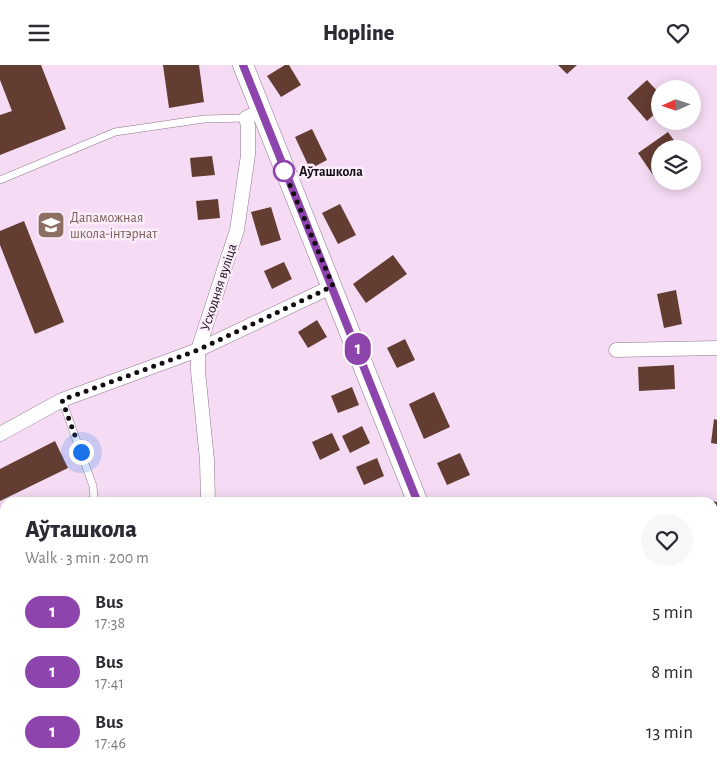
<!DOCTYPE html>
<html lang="en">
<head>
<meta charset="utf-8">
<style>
	:root { --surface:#fff; --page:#f7f7f7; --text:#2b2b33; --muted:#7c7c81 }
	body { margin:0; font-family:"Alegreya Sans",sans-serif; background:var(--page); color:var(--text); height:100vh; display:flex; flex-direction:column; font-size:19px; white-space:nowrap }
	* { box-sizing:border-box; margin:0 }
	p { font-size:16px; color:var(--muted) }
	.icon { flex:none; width:28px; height:28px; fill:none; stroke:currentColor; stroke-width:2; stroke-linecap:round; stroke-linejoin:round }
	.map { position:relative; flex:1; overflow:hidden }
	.sheet { position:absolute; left:0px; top:432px; width:718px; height:276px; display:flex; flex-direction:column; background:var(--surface); border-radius:15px 15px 0 0; box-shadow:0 2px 12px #0003 }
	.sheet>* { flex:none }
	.badge { padding:0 10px; border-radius:16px; font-size:18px; line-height:32px }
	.needle { width:32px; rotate:267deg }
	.tools { position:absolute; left:651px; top:15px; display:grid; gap:10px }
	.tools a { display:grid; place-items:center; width:50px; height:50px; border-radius:50%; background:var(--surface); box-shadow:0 2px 12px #0003; font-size:25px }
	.you { position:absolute; width:25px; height:25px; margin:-12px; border:4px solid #fff; border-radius:50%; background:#1a73e8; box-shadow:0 0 0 8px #1a73e833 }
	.map>.badge { position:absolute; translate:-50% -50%; box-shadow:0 0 0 2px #fff }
	.round { display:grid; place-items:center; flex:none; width:52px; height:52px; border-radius:26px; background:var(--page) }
	.headline { display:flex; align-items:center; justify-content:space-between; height:85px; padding:0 25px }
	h1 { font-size:24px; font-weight:800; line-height:38px }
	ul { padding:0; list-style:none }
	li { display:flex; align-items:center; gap:15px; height:60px; padding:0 25px }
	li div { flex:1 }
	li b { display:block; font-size:19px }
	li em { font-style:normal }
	li .badge { min-width:55px; font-weight:700; text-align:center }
	header { display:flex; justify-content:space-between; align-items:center; height:65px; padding:0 25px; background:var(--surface); font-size:22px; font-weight:800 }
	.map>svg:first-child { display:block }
	.building { fill:#633c32 }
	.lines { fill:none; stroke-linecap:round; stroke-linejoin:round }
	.lane-casing { stroke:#8d778c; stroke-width:8 }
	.street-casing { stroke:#8d778c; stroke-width:15 }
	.secondary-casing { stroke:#8d778c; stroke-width:21 }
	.lane { stroke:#fff; stroke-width:7 }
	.street { stroke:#fff; stroke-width:14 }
	.secondary { stroke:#fff; stroke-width:20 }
	.line-casing { stroke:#fff; stroke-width:11 }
	.line { stroke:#8e44ad; stroke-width:8 }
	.walk { stroke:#140c14; stroke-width:5; stroke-dasharray:0 9 }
	.stop-dot { fill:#fff; stroke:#8e44ad; stroke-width:2.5 }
	.labels { text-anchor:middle; stroke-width:5; stroke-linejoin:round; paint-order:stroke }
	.stop-label { font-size:14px; font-weight:bold; fill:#140c14; stroke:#fcedfb; text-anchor:start }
	.education-label { font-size:14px; fill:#785e54; stroke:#fcedfb; text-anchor:start }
	.street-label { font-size:14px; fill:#140c14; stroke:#fcedfb }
</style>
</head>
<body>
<header><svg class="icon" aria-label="menu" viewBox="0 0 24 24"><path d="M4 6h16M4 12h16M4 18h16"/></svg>Hopline<svg class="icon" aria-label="heart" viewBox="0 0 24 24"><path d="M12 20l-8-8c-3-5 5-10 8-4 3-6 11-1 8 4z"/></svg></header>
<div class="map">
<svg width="717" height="708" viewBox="0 0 717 708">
	<rect width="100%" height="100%" fill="#f5dcf4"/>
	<g class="building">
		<path d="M0,0H41L66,64L0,90V50L12,46L0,15Z"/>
		<path d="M163,0H199L204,37L169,43Z"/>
		<path d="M285,0H289L301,20L281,32L267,11Z"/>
		<path d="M558,0H577L567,9Z"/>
		<path d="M647,15L660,29V44L647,56L627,33Z"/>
		<path d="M312,64L327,95L310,104L295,72Z"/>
		<path d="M668,67L680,84H660V109L655,113L638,88Z"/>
		<path d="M212,91L215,110L192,112L190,93Z"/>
		<path d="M218,134L220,153L198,155L196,136Z"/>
		<path d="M340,139L356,170L338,179L322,148Z"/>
		<path d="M271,142L281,175L261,181L251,147Z"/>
		<path d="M24,156L64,257L35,269L0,180V166Z"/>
		<path d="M393,190L407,209L366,238L353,219Z"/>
		<path d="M284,197L292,214L272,224L264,206Z"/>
		<path d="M676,225L682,259L664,263L657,229Z"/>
		<path d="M317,255L327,272L308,283L298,267Z"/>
		<path d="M405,274L415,295L397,303L387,283Z"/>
		<path d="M674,300L675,324L639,326L638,302Z"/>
		<path d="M352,322L359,340L338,348L331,331Z"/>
		<path d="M434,327L450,362L424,374L409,339Z"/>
		<path d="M714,354L717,355V379L711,378Z"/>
		<path d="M362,361L370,378L350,388L342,371Z"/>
		<path d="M332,368L340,385L320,395L312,377Z"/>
		<path d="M55,376L68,403L0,436V404Z"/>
		<path d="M460,388L470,410L447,420L437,398Z"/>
		<path d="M377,393L384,411L364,420L356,402Z"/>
		<path d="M698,433L717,437V518L715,526L712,525V438H698Z"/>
		<path d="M464,704H492V705L479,708H465Z"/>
	</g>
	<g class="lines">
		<defs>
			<g id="lane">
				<path d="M0,115L115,67L204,54L246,53"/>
				<path d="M62,335L93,421L94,433L87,438"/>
				<path d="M0,603L5,615"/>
				<path d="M0,686L5,684"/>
				<path d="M46,704L49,708"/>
			</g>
			<g id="street">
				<path d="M616,285L717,283"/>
				<path d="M0,369L62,335L198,285L333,221"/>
				<path d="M208,438L207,395L198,306V285L237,165L248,90V61L246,53L260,46"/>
				<path d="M712,682L717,656"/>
				<path d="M214,704V708"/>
				<path d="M708,708L709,704"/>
			</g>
			<g id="secondary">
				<path d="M243,0L418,438"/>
				<path d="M524,704L526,708"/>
			</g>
		</defs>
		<use href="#lane" class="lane-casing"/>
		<use href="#street" class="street-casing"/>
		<use href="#secondary" class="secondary-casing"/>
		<use href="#lane" class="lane"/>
		<use href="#street" class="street"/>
		<use href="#secondary" class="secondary"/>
	</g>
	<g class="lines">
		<defs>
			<path id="line" d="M243,0L418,438"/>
		</defs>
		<use href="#line" class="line-casing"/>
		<use href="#line" class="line"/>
		<path class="walk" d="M81,387L62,335L198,285L333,221L284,106"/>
	</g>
	<defs>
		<symbol id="school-square" viewBox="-11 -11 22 22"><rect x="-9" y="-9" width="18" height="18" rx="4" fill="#8d6e63" stroke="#fcedfb"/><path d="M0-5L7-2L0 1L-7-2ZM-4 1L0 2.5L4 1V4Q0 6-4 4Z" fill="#fff"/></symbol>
	</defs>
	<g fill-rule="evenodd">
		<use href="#school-square" x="35" y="144" width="32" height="32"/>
	</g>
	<circle class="stop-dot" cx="284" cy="106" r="10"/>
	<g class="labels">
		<g class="stop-label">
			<text x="299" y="111">Аўташкола</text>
		</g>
		<g class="education-label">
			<text x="70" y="157">Дапаможная<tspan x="70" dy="16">школа-інтэрнат</tspan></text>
		</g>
		<g class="street-label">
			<text transform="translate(218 222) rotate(-72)" y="5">Усходняя вуліца</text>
		</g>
	</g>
</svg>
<div class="tools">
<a><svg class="needle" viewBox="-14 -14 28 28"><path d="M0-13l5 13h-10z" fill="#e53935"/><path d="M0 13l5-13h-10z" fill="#7c7c81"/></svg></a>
<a><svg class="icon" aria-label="layers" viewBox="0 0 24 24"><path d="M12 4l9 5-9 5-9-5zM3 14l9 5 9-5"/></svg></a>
</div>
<div class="you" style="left:81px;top:387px"></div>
<b class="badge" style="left:358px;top:284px;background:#8e44ad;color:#fff">1</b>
<section class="sheet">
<div class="headline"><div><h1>Аўташкола</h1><p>Walk · 3 min · 200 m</p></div><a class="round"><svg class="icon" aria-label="heart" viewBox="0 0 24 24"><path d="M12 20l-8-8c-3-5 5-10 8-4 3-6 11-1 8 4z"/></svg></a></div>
<ul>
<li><span class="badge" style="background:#8e44ad;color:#fff">1</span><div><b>Bus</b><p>17:38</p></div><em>5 min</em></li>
<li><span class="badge" style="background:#8e44ad;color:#fff">1</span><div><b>Bus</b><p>17:41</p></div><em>8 min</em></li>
<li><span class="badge" style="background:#8e44ad;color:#fff">1</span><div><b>Bus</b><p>17:46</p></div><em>13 min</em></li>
</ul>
</section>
</div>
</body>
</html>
